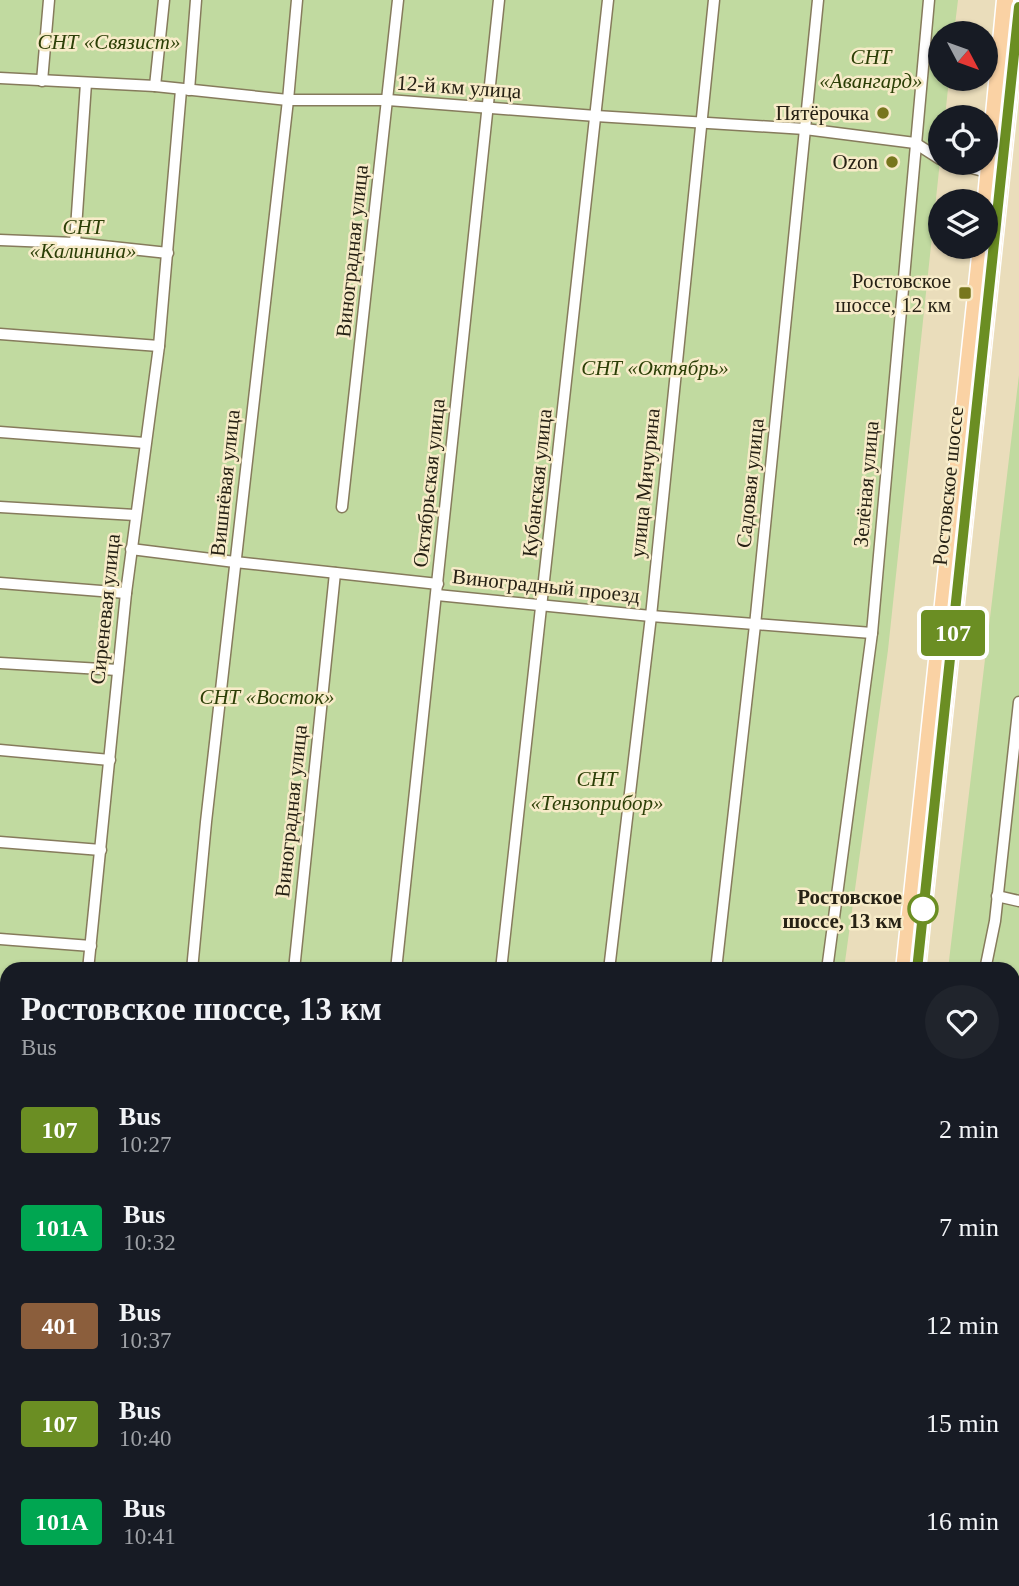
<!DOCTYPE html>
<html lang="en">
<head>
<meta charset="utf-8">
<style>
	:root { --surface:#171b24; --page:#20242c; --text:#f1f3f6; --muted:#9ea1a6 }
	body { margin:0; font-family:Georgia,serif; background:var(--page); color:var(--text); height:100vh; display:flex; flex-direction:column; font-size:26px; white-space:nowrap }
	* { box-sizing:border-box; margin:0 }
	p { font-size:23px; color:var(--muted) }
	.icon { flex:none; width:38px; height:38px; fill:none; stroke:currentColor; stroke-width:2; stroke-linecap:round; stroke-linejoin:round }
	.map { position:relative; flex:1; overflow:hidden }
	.drawer { position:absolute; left:0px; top:962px; width:1020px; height:625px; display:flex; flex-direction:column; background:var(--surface); border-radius:21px 21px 0 0; box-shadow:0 2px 5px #0004 }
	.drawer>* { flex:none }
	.badge { padding:0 14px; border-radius:5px; font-size:24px; line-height:46px }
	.needle { width:46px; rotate:131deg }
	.controls { position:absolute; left:928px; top:21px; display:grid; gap:14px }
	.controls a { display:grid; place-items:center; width:70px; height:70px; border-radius:50%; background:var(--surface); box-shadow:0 2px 5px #0004; font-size:35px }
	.map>.badge { position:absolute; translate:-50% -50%; box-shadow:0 0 0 4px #fff }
	.round { display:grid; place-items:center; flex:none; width:74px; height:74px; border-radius:37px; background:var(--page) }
	.summary { display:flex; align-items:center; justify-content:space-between; height:119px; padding:0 21px }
	h1 { font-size:33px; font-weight:700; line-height:52px }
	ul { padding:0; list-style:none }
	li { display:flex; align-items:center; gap:21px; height:98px; padding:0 21px }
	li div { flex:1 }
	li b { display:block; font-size:26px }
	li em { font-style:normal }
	li .badge { min-width:77px; font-weight:700; text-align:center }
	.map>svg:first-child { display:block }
	.green { fill:#c1daa0 }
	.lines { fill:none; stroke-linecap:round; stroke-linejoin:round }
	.minor-casing { stroke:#867b5c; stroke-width:13 }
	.trunk-casing { stroke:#fff; stroke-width:19 }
	.minor { stroke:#fff; stroke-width:10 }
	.trunk { stroke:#fad2a4; stroke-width:16 }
	.line-casing { stroke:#fff; stroke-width:16 }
	.line { stroke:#6b8e23; stroke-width:10 }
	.poi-dot { fill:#77761d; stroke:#f7ebc8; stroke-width:2.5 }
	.stop-dot { fill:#fff; stroke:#6b8e23; stroke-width:3.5 }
	.labels { text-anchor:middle; stroke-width:5; stroke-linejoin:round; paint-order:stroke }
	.park-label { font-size:21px; font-style:italic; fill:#2c3f07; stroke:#f7ebc8 }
	.street-label { font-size:21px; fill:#262114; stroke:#f7ebc8 }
	.poi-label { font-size:21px; fill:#262114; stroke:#f7ebc8; text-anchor:end }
	.stop-label { font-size:21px; font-weight:bold; fill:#262114; stroke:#f7ebc8; text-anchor:end }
</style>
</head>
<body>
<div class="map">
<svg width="1019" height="1586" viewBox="0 0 1019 1586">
	<rect width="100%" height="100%" fill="#eaddbb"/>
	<g class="green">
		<path d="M0,0H958L954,33H940V79H949L945,117H940V161L888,650L844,969L7,970V1580H770L769,1586H0Z"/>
		<path d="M1019,375V1586H884L885,1580H1013V970L948,969Z"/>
	</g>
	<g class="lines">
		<defs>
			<g id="minor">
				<path d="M0,78L155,86L288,100H388L596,116L805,129L915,143L940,159"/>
				<path d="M42,81L49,0"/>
				<path d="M155,86L164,0"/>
				<path d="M189,90L196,0"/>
				<path d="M952,163L991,173"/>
				<path d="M0,240L75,243L168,253"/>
				<path d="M75,243L86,83"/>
				<path d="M0,334L159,346"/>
				<path d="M0,432L145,443"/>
				<path d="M0,507L135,515"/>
				<path d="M342,507L398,0"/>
				<path d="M131,549L235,562L438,584"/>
				<path d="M0,583L126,593"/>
				<path d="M437,595L651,616L872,633"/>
				<path d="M0,663L118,670"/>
				<path d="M0,750L110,760"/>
				<path d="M0,842L101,850"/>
				<path d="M997,896L1019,901"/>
				<path d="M0,939L91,946"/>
				<path d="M88,970L126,593L159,346L181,90"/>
				<path d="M192,970L206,822L288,100L297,0"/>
				<path d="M294,970L335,573"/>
				<path d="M396,970L499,0"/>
				<path d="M501,970L608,0"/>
				<path d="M609,970L651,616L714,0"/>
				<path d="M716,970L755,625L818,0"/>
				<path d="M827,970L872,633L929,0"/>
				<path d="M985,970L995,921L1019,702"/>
				<path d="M1013,984L1019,988"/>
				<path d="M0,1015H7"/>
				<path d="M0,1093H7"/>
				<path d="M1013,1093L1019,1098"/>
				<path d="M1013,1145L1019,1150"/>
				<path d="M0,1195L7,1196"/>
				<path d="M0,1296H7"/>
				<path d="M1013,1329L1019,1330"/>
				<path d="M0,1404H7"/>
				<path d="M1013,1433L1019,1434"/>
				<path d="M0,1508L7,1509"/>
				<path d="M1013,1541L1019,1542"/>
				<path d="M334,1580L389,1586"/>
				<path d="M21,1586L22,1580"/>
				<path d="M129,1586V1580"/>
				<path d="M226,1586V1580"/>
				<path d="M543,1586L544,1580"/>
				<path d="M649,1586L650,1580"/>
				<path d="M759,1586L760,1580"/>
			</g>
			<g id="trunk">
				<path d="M985,208L1005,0"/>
				<path d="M904,970L981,247"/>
				<path d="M917,970L1019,8"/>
				<path d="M832,1586L833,1580"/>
				<path d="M845,1586L846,1580"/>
			</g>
		</defs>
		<use href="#minor" class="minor-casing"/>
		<use href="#trunk" class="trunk-casing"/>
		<use href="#minor" class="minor"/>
		<use href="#trunk" class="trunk"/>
	</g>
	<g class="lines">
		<defs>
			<path id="line" d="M917,970L1019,7"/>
		</defs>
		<use href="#line" class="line-casing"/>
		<use href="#line" class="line"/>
	</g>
	<g class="poi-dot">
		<circle cx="883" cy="113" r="7"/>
		<circle cx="892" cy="162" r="7"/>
		<rect x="958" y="286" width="14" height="14" rx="3.5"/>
	</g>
	<circle class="stop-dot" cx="923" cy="909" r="14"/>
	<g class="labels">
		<g class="park-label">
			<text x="109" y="49">СНТ «Связист»</text>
			<text x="871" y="64">СНТ<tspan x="871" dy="24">«Авангард»</tspan></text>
			<text x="83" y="234">СНТ<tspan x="83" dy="24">«Калинина»</tspan></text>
			<text x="655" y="375">СНТ «Октябрь»</text>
			<text x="267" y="704">СНТ «Восток»</text>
			<text x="597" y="786">СНТ<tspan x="597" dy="24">«Тензоприбор»</tspan></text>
		</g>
		<g class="street-label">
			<text transform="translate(459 87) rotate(4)" y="7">12-й км улица</text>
			<text transform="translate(352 251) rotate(-84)" y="7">Виноградная улица</text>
			<text transform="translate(225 483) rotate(-84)" y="7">Вишнёвая улица</text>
			<text transform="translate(429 483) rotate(-84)" y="7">Октябрьская улица</text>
			<text transform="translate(537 483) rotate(-84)" y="7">Кубанская улица</text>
			<text transform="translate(645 483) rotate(-84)" y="7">улица Мичурина</text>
			<text transform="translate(750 483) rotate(-84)" y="7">Садовая улица</text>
			<text transform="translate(866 484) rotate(-85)" y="7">Зелёная улица</text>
			<text transform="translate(948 486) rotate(-84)" y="7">Ростовское шоссе</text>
			<text transform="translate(546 586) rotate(6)" y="7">Виноградный проезд</text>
			<text transform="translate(105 609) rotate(-84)" y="7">Сиреневая улица</text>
			<text transform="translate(291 811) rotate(-84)" y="7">Виноградная улица</text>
		</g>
		<g class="poi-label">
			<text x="869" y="120">Пятёрочка</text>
			<text x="878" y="169">Ozon</text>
			<text x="951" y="288">Ростовское<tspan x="951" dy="24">шоссе, 12 км</tspan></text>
		</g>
		<g class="stop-label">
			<text x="902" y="904">Ростовское<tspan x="902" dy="24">шоссе, 13 км</tspan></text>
		</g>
	</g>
</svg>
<div class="controls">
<a><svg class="needle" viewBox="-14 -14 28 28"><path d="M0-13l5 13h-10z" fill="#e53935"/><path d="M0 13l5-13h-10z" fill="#9ea1a6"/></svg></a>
<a><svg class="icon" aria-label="locate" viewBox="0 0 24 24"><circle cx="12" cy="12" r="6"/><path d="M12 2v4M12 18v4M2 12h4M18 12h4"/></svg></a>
<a><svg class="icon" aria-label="layers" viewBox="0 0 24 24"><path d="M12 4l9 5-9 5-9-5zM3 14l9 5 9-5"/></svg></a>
</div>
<b class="badge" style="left:953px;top:633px;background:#6b8e23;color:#fff">107</b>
<section class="drawer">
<div class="summary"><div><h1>Ростовское шоссе, 13 км</h1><p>Bus</p></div><a class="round"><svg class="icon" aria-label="heart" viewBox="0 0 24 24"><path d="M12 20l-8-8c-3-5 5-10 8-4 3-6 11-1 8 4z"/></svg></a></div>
<ul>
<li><span class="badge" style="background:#6b8e23;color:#fff">107</span><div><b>Bus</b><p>10:27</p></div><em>2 min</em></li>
<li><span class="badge" style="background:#00a651;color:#fff">101А</span><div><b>Bus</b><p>10:32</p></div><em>7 min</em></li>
<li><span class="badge" style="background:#8b5e3c;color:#fff">401</span><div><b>Bus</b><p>10:37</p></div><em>12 min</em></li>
<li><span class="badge" style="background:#6b8e23;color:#fff">107</span><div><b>Bus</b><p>10:40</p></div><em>15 min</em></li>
<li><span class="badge" style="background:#00a651;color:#fff">101А</span><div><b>Bus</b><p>10:41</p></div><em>16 min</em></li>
</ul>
</section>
</div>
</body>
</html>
